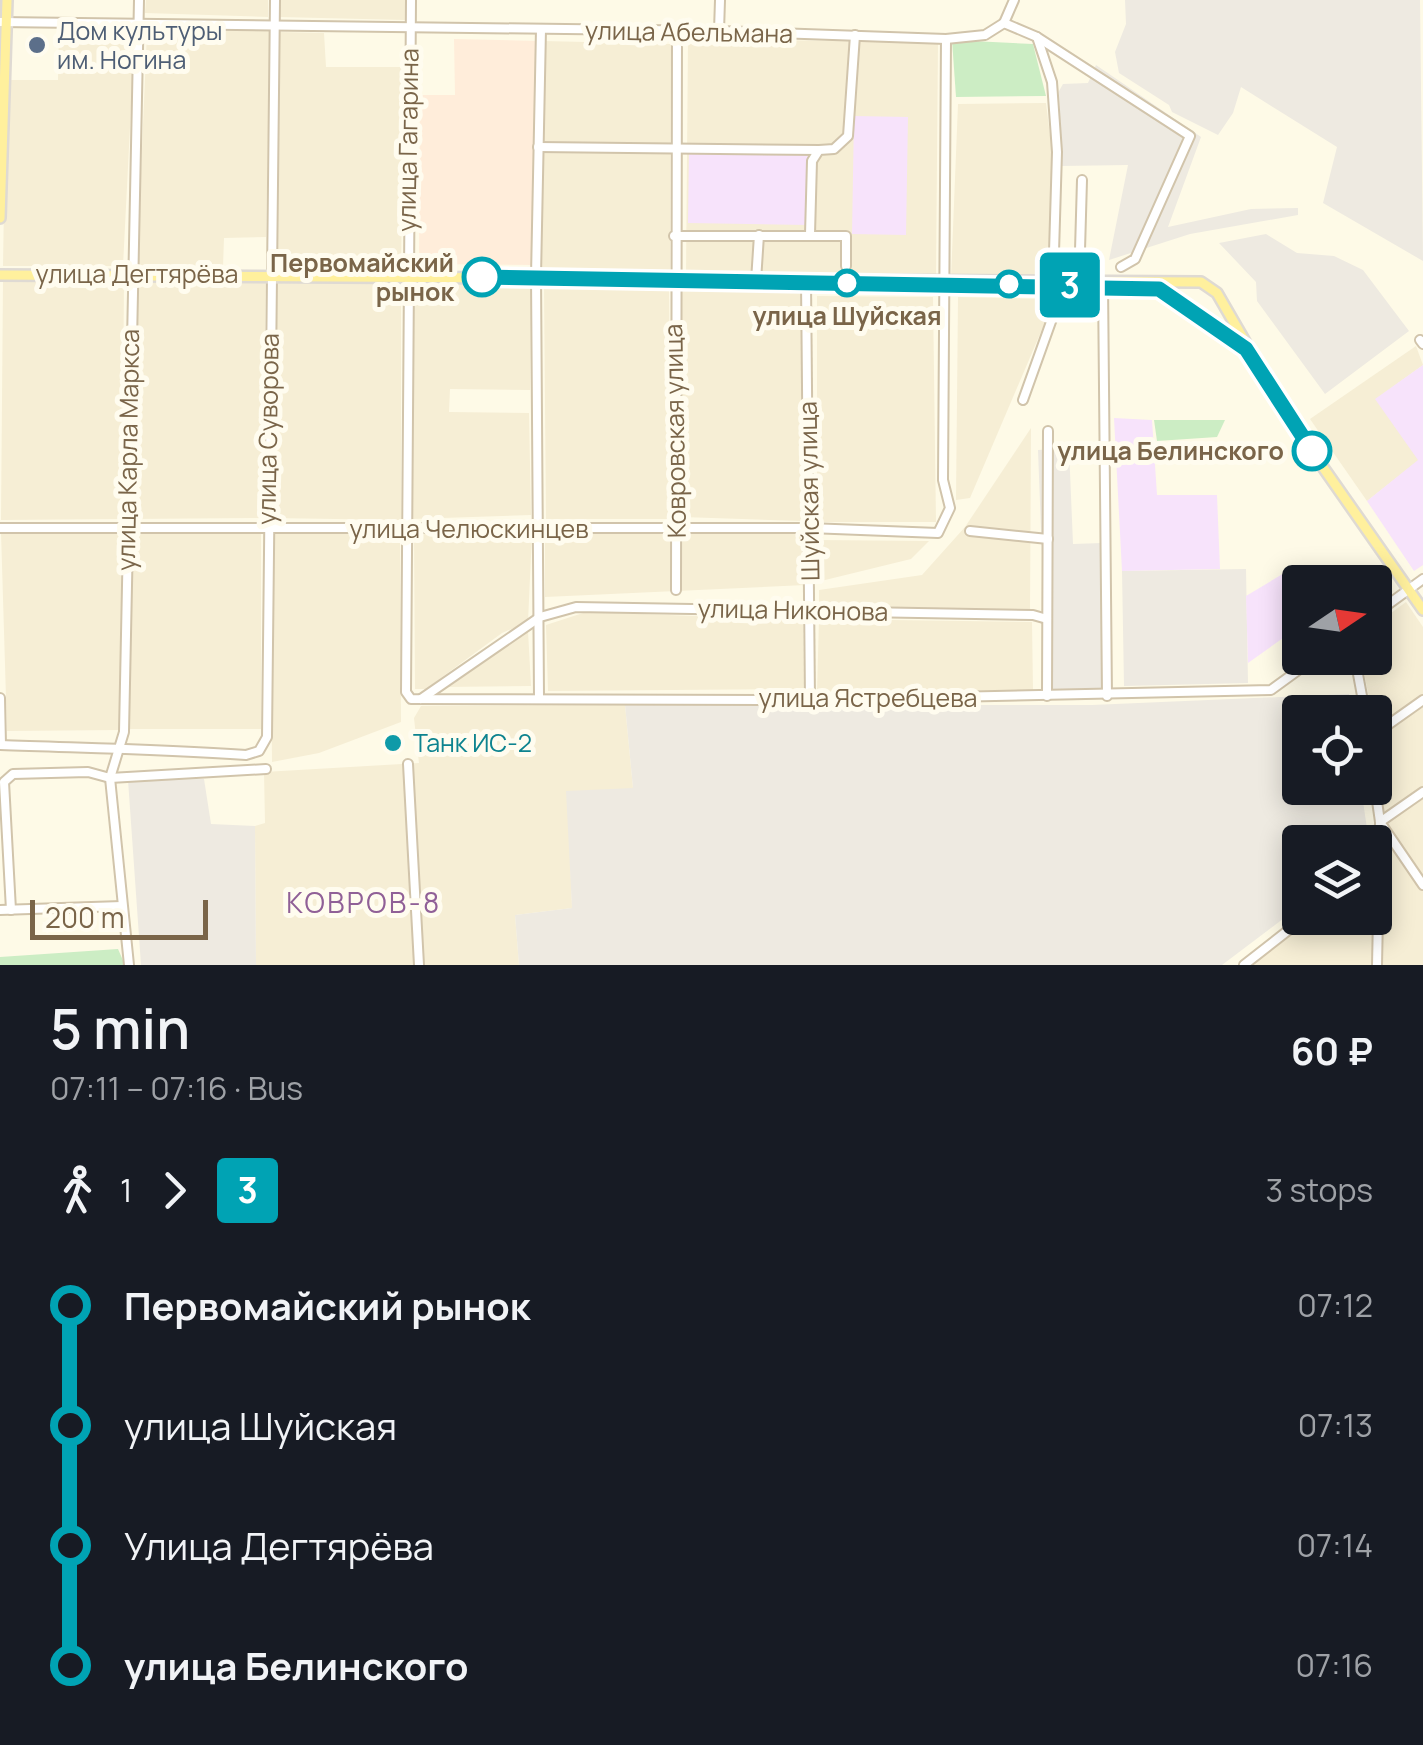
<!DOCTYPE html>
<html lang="en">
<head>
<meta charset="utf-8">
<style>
	:root { --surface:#171b24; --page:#242831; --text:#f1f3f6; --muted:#9ea1a6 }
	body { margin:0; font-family:Manrope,sans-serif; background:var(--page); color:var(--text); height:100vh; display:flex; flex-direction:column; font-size:38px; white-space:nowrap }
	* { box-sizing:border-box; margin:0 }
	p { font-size:32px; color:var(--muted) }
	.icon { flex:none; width:55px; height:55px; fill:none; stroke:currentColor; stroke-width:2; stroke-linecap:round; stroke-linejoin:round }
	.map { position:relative; height:965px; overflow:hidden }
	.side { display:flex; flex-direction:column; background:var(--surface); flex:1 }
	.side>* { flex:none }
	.badge { padding:0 20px; border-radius:8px; font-size:35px; line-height:65px }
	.needle { width:65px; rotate:77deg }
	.tools { position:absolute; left:1282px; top:565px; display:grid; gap:20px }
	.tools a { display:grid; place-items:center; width:110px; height:110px; border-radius:10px; background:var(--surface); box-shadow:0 5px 25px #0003; font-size:50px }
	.scale { position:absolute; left:30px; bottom:25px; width:178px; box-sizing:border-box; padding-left:10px; border:5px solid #7a6549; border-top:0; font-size:28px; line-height:35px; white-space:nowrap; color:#7a6549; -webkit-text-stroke:8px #fffcef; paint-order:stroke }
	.map>.badge { position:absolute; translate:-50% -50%; box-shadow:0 0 0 5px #fff }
	.legs { display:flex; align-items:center; gap:15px; height:110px; padding:0 50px; font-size:32px }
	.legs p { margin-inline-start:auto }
	.head { display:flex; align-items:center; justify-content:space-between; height:170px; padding:0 50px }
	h1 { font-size:55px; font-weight:600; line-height:75px }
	ul { padding:0 50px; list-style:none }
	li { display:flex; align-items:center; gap:35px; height:120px; font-size:38px }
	li i { display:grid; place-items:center; width:15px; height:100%; margin:0 12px; background:currentColor }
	li i::after { content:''; width:25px; height:25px; margin:-12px; border:8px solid; border-radius:50%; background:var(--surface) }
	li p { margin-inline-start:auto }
	li:first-child i { background:linear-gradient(#0000 50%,currentColor 0) }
	li:last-child i { background:linear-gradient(currentColor 50%,#0000 0) }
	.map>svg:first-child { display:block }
	.residential { fill:#f6eed5 }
	.commercial { fill:#ffedda }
	.industrial { fill:#eeeae1 }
	.education { fill:#f7e3fb }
	.green { fill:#ccedc4 }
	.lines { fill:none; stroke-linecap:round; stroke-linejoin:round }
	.minor-casing { stroke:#d1c4ab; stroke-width:12 }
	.major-casing { stroke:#dfdad3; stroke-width:14 }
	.minor { stroke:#fff; stroke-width:8 }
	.major { stroke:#fff09d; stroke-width:9 }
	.line-1-casing { stroke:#fff; stroke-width:22 }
	.line-1 { stroke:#00a3b4; stroke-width:15 }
	.service-dot { fill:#5c6f8a; stroke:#fffcef; stroke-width:4 }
	.stop-1-dot { fill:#fff; stroke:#00a3b4; stroke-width:5 }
	.culture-dot { fill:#0f9aa8; stroke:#fffcef; stroke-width:4 }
	.labels { text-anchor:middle; stroke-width:10; stroke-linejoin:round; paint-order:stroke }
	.service-label { font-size:25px; fill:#4e5e75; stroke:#fffcef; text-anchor:start }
	.street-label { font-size:25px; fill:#7a6549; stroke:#fffcef }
	.stop-label { font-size:25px; font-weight:bold; fill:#7a6549; stroke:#fffcef; text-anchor:end }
	.culture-label { font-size:25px; fill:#0d838f; stroke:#fffcef; text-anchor:start }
	.neighbourhood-label { font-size:28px; letter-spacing:2.5px; fill:#906097; stroke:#fffcef }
</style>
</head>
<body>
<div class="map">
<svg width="1423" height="965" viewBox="0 0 1423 965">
	<rect width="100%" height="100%" fill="#fefae7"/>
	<g class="residential">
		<path d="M146,0H268V17L145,13Z"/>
		<path d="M280,0H405V20L279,17Z"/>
		<path d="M135,28L123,266H3L6,80H58L59,29Z"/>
		<path d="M270,30L266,237L224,238L223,267L137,266L147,32Z"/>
		<path d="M279,32L324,33L326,67H404L401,268L278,265Z"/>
		<path d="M688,39L938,42L936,278L686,275Z"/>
		<path d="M543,41L671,44L670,275L542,271Z"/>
		<path d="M1046,103L1053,160L1048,275L951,279L958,104Z"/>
		<path d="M3,280L124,281L122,519L1,520Z"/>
		<path d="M138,280L266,282L261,518L132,519Z"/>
		<path d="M274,281L401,284V520L270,518Z"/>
		<path d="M413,283L531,285L530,390L450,389L449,412L529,413L531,515L412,519Z"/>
		<path d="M544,287L669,288L671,519H546Z"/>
		<path d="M680,289L802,290L803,521L682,517Z"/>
		<path d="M817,296L933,297L936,522H817Z"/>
		<path d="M958,297L1047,299L1046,320L970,498L956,500Z"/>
		<path d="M1416,346L1423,365L1376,399L1419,460L1367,501L1310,419Z"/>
		<path d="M1031,428L1030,612L819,604V590L922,575L965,527Z"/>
		<path d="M131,531H261V729H128Z"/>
		<path d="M400,531L401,722L319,753L272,762L270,532Z"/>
		<path d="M1,532H122L119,730L7,731Z"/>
		<path d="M414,533H532L528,622L502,633L426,689H415Z"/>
		<path d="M545,533L803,534L805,585L545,597Z"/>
		<path d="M817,540L929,541L911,559L821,581Z"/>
		<path d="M1406,602L1423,627V696L1375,730L1363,666L1382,651L1375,639V625Z"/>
		<path d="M586,612L803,620L804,689L548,691L546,625Z"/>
		<path d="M819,619L1032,622L1033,690L817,692Z"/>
		<path d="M528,631L531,686L443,687Z"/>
		<path d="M1423,704V788L1383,816L1375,737Z"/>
		<path d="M625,705L633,788L570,854L572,908L515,915L519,965H256L255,826L265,823L264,772L419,763L414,718L421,706Z"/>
		<path d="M1423,798V879L1384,822Z"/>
		<path d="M1394,848L1423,890V965H1381L1382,857Z"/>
		<path d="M1310,918H1373V965H1252Z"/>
	</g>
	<path class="commercial" d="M454,39L538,41L534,265L419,264L420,95H455Z"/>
	<g class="industrial">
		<path d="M1125,0H1420L1423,261L1323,203L1337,147L1241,87L1233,113L1218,135L1172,112L1169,105L1119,73L1115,52L1126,24Z"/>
		<path d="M1096,65L1201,137L1168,227L1251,209L1298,208V215L1190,234L1109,260L1128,165L1061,166L1059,91L1063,84L1088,83Z"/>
		<path d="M1266,234L1297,253L1334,256L1363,270L1409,331L1325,394L1257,301L1256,282L1219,243Z"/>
		<path d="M1069,448L1073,544L1102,543V688L1047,690L1038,450Z"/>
		<path d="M1246,569L1248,683L1124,686L1122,571Z"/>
		<path d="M1349,694L1351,712H1300V788H1361L1369,842H1300V906L1222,965H519L515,915L572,908L566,791L633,788L625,705H1092Z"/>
		<path d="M204,779L211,824L255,826L256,965H141L128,780Z"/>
	</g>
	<g class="education">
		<path d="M854,116L908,117L906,235L852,234Z"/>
		<path d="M689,152L809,154L808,225L688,223Z"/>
		<path d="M1423,365V565L1414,571L1367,501L1418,460L1375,399Z"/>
		<path d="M1114,418L1152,420L1157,495H1217L1220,569L1122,571Z"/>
		<path d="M1296,566L1307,582H1300V626L1248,663L1246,596Z"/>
	</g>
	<g class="green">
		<path d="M952,40L1033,44L1046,96L956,97Z"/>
		<path d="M1154,420H1225L1217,437L1157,441Z"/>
		<path d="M118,949L125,965H0V957Z"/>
	</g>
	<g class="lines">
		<defs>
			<g id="minor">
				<path d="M411,0L406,692L411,699L810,700L1271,690L1315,658"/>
				<path d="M0,22L719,31L946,39L985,35L1004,23L1037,37L1190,136L1135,259L1121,267"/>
				<path d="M1004,23L1014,0"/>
				<path d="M719,31L720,0"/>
				<path d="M538,147L819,150"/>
				<path d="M1082,180L1080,250L1088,284"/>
				<path d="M810,234L812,161L819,150L834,149L848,136L855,35"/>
				<path d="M674,236H846V266"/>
				<path d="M756,281L759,235"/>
				<path d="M806,282L810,700"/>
				<path d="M1103,284L1107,696"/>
				<path d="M1420,340L1423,344"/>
				<path d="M1023,400L1052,319L1057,152L1052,82L1037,37"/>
				<path d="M0,528H809L938,533L950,508L943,480L946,39"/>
				<path d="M970,531L1048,539"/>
				<path d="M676,590L677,32"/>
				<path d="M1375,614L1423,579"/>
				<path d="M1355,658L1365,712"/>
				<path d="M1047,696L1048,431"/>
				<path d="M539,697L536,276L541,29"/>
				<path d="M0,698L1,745"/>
				<path d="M421,699L540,617L576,607L1033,615L1047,619"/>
				<path d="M1375,734L1423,700"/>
				<path d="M0,745C82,748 164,749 246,755L259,751L267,737L275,0"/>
				<path d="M408,764L419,965"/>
				<path d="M1375,787L1380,822L1377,965"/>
				<path d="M1423,792L1380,822L1423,885"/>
				<path d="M0,910L122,906"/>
				<path d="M11,910L4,782L13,774L88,772L110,778L266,769"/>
				<path d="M129,965L110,778L124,732L139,0"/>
				<path d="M1244,965L1304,918"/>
			</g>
			<g id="major">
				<path d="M0,218L7,0"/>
				<path d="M0,275L1201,282L1217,293L1292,423L1423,610"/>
				<path d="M1152,288L1172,296L1240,344"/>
			</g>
		</defs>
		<use href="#minor" class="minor-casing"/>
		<use href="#major" class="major-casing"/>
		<use href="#minor" class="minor"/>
		<use href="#major" class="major"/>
	</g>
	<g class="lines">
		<defs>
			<path id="line-1" d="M482,277L1159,289L1246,349L1312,451"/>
		</defs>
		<use href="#line-1" class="line-1-casing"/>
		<use href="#line-1" class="line-1"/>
	</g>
	<circle class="service-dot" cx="37" cy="45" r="10"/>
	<g class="stop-1-dot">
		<circle cx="482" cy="277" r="18"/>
		<circle cx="847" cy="283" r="12"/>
		<circle cx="1009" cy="284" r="12"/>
		<circle cx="1312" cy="451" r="18"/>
	</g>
	<circle class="culture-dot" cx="393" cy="743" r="10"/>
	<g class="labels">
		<g class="service-label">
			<text x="57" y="40">Дом культуры<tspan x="57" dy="29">им. Ногина</tspan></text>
		</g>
		<g class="street-label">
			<text transform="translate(689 32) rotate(1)" y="9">улица Абельмана</text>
			<text transform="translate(408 140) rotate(-89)" y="9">улица Гагарина</text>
			<text x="137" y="283">улица Дегтярёва</text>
			<text transform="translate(268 429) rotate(-89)" y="9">улица Суворова</text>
			<text transform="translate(675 431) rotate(-91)" y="9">Ковровская улица</text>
			<text transform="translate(128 450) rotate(-89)" y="9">улица Карла Маркса</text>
			<text transform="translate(809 491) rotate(-91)" y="9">Шуйская улица</text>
			<text x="469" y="538">улица Челюскинцев</text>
			<text transform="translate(793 610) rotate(1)" y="9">улица Никонова</text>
			<text x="868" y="707">улица Ястребцева</text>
		</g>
		<g class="stop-label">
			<text x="454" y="272">Первомайский<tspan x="454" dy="29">рынок</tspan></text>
			<text x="847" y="325" text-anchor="middle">улица Шуйская</text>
			<text x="1284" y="460">улица Белинского</text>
		</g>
		<g class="culture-label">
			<text x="413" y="752">Танк ИС-2</text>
		</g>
		<g class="neighbourhood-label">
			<text x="364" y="913">КОВРОВ-8</text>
		</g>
	</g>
</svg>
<div class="tools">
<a><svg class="needle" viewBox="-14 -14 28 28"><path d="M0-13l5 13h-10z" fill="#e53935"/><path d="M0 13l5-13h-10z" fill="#9ea1a6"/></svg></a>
<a><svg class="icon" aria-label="locate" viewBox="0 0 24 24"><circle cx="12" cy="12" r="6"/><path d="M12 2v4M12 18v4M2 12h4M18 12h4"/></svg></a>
<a><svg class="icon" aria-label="layers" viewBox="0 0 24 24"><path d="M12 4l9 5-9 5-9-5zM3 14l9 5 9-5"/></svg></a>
</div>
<div class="scale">200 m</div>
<b class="badge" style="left:1070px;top:285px;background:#00a3b4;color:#fff">3</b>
</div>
<section class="side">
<div class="head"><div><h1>5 min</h1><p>07:11 – 07:16 · Bus</p></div><b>60 ₽</b></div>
<div class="legs"><svg class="icon" aria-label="walk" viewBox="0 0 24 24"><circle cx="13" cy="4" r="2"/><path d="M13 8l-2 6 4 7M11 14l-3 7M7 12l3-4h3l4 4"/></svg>1<svg class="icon" aria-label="forward" viewBox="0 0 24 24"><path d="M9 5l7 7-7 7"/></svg><b class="badge" style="background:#00a3b4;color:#fff">3</b><p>3 stops</p></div>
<ul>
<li><i style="color:#00a3b4"></i><b>Первомайский рынок</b><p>07:12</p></li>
<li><i style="color:#00a3b4"></i><span>улица Шуйская</span><p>07:13</p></li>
<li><i style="color:#00a3b4"></i><span>Улица Дегтярёва</span><p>07:14</p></li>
<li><i style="color:#00a3b4"></i><b>улица Белинского</b><p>07:16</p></li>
</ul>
</section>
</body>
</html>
